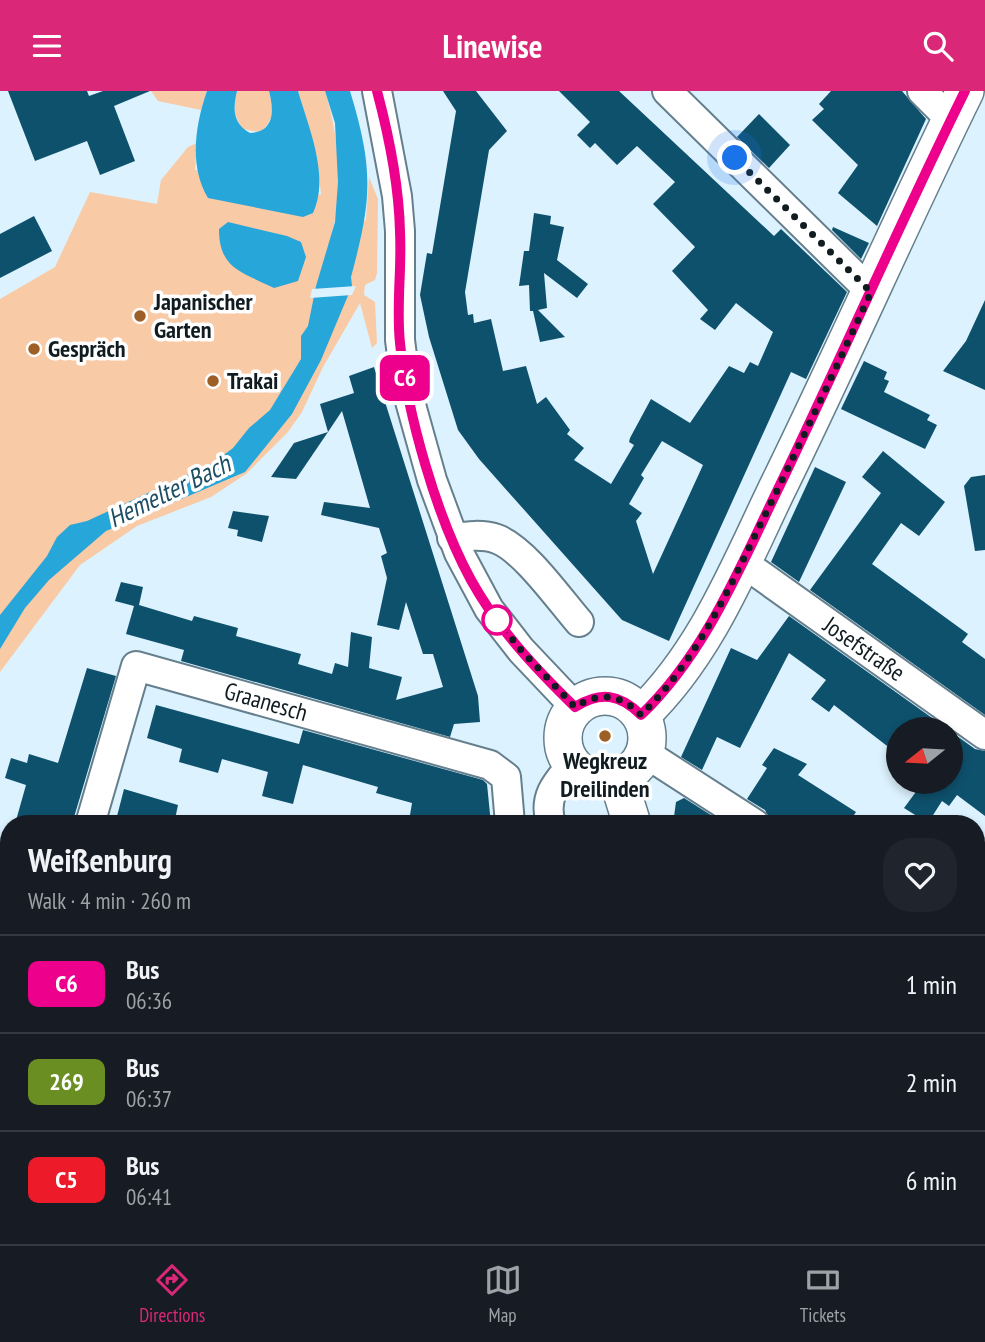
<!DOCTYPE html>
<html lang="en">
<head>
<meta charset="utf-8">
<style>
	:root { --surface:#171b24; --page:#20242c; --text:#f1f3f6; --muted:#9ea1a6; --line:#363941; --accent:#db2777 }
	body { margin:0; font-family:"PT Sans Narrow",sans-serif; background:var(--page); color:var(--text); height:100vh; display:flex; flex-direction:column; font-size:26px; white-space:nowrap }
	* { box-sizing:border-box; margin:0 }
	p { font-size:23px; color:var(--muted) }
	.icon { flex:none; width:38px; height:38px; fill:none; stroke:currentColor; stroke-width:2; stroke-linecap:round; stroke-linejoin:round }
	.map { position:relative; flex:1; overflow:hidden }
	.side { position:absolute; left:0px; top:724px; width:985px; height:429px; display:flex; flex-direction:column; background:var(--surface); border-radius:28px 28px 0 0; box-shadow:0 4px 10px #0003 }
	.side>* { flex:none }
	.badge { padding:0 14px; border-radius:10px; font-size:24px; line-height:46px }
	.needle { width:46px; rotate:252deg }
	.buttons { position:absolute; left:886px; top:626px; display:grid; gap:14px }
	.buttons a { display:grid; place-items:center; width:77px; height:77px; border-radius:50%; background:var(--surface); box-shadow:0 4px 10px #0003; font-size:35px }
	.you { position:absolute; width:35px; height:35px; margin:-18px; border:5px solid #fff; border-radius:50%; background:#1a73e8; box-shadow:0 0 0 10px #1a73e833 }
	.map>.badge { position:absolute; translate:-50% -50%; box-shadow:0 0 0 4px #fff }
	.round { display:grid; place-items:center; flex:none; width:74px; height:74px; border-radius:28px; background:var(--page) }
	.headline { display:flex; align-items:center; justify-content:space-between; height:119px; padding:0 28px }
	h1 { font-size:33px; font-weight:700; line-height:52px }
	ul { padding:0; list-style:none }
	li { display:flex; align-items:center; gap:21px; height:98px; padding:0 28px; border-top:2px solid var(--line) }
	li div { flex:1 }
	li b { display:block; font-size:26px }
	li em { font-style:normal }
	li .badge { min-width:77px; font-weight:700; text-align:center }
	header { display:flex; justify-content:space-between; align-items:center; height:91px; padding:0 28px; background:var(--accent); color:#fff; font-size:32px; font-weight:700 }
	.tabs { display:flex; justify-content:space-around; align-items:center; height:98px; border-top:2px solid var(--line); background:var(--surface); font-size:19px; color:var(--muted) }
	.tabs a { display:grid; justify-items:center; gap:4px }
	.tabs .selected { color:var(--accent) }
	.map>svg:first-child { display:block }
	.green { fill:#f9caa6 }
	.water { fill:#27a6da }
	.pier { fill:#dcf2fe }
	.building { fill:#0e516d; fill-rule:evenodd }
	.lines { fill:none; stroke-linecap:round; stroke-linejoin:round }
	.minor-casing { stroke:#667f8d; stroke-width:32 }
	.major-casing { stroke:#667f8d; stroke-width:40 }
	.minor { stroke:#fff; stroke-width:28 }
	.major { stroke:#fff; stroke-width:37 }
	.line-casing { stroke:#fff; stroke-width:16 }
	.line { stroke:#ec008c; stroke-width:10 }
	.walk { stroke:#111c21; stroke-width:7; stroke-dasharray:0 12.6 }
	.poi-dot { fill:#9e5f26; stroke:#fff; stroke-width:2.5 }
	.stop-dot { fill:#fff; stroke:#ec008c; stroke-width:3.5 }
	.labels { text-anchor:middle; stroke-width:7; stroke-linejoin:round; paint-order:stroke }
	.poi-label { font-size:24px; font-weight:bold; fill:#111c21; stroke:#fff; text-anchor:start }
	.street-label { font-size:24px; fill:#111c21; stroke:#fff }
	.water-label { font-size:26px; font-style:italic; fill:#1e4e64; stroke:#fff }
</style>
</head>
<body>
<header><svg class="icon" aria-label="menu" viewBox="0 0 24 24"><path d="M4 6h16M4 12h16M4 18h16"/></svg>Linewise<svg class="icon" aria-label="search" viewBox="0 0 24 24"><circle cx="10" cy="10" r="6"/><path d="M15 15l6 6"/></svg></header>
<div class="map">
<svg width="985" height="1153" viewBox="0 0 985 1153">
	<rect width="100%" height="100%" fill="#dcf2fe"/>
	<g class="green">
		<path d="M151,0H207L201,19L158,10Z"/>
		<path d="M237,0H269C273,17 275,31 259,41L243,38C233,24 233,16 237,0Z"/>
		<path d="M298,0H325C339,46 344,99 331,146L366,129L369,86L378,108L377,182L375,189L365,194L364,204L375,211L377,252L372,257L360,212L323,276L302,321L288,341L246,383L211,406L137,435L80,474L0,581V208L55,176L90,101L157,113L161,89L188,56L197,52L195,79L321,104L317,66Z"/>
		<path d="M0,916L9,923V1144L58,1145L57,1153H0Z"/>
	</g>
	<g class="water">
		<path d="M207,0H237C233,17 232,32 250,42C275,41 274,19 269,0H298C309,38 330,85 313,122L303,126L208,107C189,76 195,34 207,0Z"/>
		<path d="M325,0H350C374,79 372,108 351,186L352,195L321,269L292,323L245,381L106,440L49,489L25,517L0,558V524L47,465L57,446L70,434L87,430L213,372L233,357L249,337L270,319L301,268V245L308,235L316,195L335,131L338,91L335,32Z"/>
		<path d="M228,131L287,145L301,151L306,166L298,190L274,197C242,181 219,178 219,138Z"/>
		<path d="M0,935L9,947V1144L23,1145L22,1153H3L6,1029Z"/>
	</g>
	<path class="pier" d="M356,195L352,204L310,207L312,198Z"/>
	<g class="building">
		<path d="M8,0H87L89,5L103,0H150L114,15L135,70L100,84L87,50L35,70Z"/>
		<path d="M443,0H476L507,40L489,59L465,201L468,224L473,223L474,232L491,228L503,280L526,275L537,313L546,306L570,339L567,343L584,357L574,369L611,393L634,354L629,351L630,347L651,308L690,332L729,275L744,282L750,271L758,275L773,241L736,212L715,239L700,228L708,219L672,180L695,156L653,113L675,91L637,55L617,74L595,52L590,57L577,44L590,31L559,0H619L774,145L781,138L847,201L806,288L791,281L669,550L622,529L479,368L458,339L429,246L420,204L427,162L432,163L456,20ZM662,350L703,374L653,483L636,430L642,422L629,413L644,387L641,384Z"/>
		<path d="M831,0H902L926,28L877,135L838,102L858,74L812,29L824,18L819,13Z"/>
		<path d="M759,23L790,54L769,77L737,46Z"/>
		<path d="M534,122L551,125L550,133L564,136L557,169L588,193L577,207L544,182L547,217L538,219L565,246L540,251L533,220H530L529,194L519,195L524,160H529Z"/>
		<path d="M34,125L52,160L0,187V143Z"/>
		<path d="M833,136L869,152L861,168L832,139Z"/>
		<path d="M985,209V299L943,280L966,250Z"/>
		<path d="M864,270L887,281L884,288L889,290L884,301L930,324L927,329L937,334L925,358L841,318Z"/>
		<path d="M374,276L478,605L480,631L454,633L450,646L181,570L184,559L126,543L134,515L115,510L121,491L143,496L139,514L192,530L194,525L238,537L236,545L301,563L298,573L332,583L335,572L348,576L351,541L372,546L369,577L402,586L396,609L443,596L433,563H423L406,511L399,539L377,534L387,487L381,465L387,462L379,437L321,424L324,411L370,417L342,320L328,341L320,313L354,302L349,285Z"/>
		<path d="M328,341L296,388L271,386L294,352Z"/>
		<path d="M883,360L945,411L919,445L901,432L872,473L968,543L962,551L985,568V624L810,499L881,402L862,386Z"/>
		<path d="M815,376L846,391L799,491L771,471Z"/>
		<path d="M985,384V459L975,460L964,395L971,386Z"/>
		<path d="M233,420L269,425L262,451L237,445L238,439L228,437Z"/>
		<path d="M789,525L949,639H898V650L891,658L834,614L829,621L811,608L826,589L789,562L740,657L717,646L702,679L681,666L731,557L757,569Z"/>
		<path d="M87,577L116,585L72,733H15L26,694L5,687L11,667L27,672L29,663L58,672Z"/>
		<path d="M156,614L299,653L303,639L483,689L487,693L491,733H464V727L425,729L410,724L412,712L376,702L378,696L303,674L293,713L262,705L268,681L222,668L218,682L179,671L182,658L147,647Z"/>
		<path d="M950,640L975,658L985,660V725L957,704L949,715L942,710L928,732L904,717L921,694L917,691H950Z"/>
		<path d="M774,657L807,673L798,684L856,721L848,733H772L765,719L747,708L767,677L762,674Z"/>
		<path d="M124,698L178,714L174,733H115Z"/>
		<path d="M684,707L725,733H673L676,711Z"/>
	</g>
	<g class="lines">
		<defs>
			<g id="minor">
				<path d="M377,0L397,105L400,140V249L406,296L432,389L459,462L489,518L521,559L575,616"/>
				<path d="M667,0L871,201"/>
				<path d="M922,0L951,29"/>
				<path d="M452,447C467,445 483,443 497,448C524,458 559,508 579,531"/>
				<path d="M742,471L985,644"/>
				<path d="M645,662L755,733"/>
				<path d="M90,733L136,575L490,674L506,686L510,733"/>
				<path d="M551,733C543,707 555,693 572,674"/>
				<path d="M976,875L985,880"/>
				<path d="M540,1144L567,1152"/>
			</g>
			<g id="major">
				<circle cx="605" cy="647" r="42"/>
				<path d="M641,624C705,563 739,477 777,398C842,266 900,132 965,0"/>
				<path d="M618,688L632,733"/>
				<path d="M826,1144L829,1153"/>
			</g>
		</defs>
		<use href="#minor" class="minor-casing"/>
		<use href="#major" class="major-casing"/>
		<use href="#minor" class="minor"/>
		<use href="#major" class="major"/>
	</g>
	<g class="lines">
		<defs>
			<path id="line" d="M377,0C389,45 399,94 400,141C402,178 396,215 400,252C407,323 437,427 471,489C498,538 536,578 575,616C601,600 620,603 641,624C706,562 741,474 780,394C843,263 901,130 965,0"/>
		</defs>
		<use href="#line" class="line-casing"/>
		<use href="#line" class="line"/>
		<path class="walk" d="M497,529L521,559L575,616C601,600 620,603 641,624C699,568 731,493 766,422C802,349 837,275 871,201L735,67"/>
	</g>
	<g class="poi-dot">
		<circle cx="140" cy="225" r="7"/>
		<circle cx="34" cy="258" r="7"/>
		<circle cx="213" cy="290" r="7"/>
		<circle cx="605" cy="645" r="7"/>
	</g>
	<circle class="stop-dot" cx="497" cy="529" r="14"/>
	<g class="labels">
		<g class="poi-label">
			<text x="154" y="219">Japanischer<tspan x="154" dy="28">Garten</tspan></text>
			<text x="48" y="266">Gespräch</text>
			<text x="227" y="298">Trakai</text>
			<text x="605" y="678" text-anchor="middle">Wegkreuz<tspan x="605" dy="28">Dreilinden</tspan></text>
		</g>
		<g class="street-label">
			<text transform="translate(864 558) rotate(35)" y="8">Josefstraße</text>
			<text transform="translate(266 611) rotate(16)" y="8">Graanesch</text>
		</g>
		<g class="water-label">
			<text transform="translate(169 400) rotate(-26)" y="9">Hemelter Bach</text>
		</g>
	</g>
</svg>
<div class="buttons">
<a><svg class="needle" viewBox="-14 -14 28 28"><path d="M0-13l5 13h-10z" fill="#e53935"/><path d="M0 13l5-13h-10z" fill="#9ea1a6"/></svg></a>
</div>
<div class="you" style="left:735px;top:67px"></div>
<b class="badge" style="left:405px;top:287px;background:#ec008c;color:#fff">C6</b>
<section class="side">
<div class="headline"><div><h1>Weißenburg</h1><p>Walk · 4 min · 260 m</p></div><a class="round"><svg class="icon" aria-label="heart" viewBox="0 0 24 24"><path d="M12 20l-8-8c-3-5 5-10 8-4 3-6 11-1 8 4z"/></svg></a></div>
<ul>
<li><span class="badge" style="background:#ec008c;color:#fff">C6</span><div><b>Bus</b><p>06:36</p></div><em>1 min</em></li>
<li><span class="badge" style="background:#6b8e23;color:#fff">269</span><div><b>Bus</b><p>06:37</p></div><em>2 min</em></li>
<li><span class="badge" style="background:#ed1b29;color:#fff">C5</span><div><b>Bus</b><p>06:41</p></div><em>6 min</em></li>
</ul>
</section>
</div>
<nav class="tabs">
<a class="selected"><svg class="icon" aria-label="directions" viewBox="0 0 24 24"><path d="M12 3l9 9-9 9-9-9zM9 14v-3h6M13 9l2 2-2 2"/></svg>Directions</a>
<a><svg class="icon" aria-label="map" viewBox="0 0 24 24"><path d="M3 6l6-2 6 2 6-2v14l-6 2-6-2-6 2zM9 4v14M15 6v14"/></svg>Map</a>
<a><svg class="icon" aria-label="tickets" viewBox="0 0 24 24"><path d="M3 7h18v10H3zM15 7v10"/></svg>Tickets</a>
</nav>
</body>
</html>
